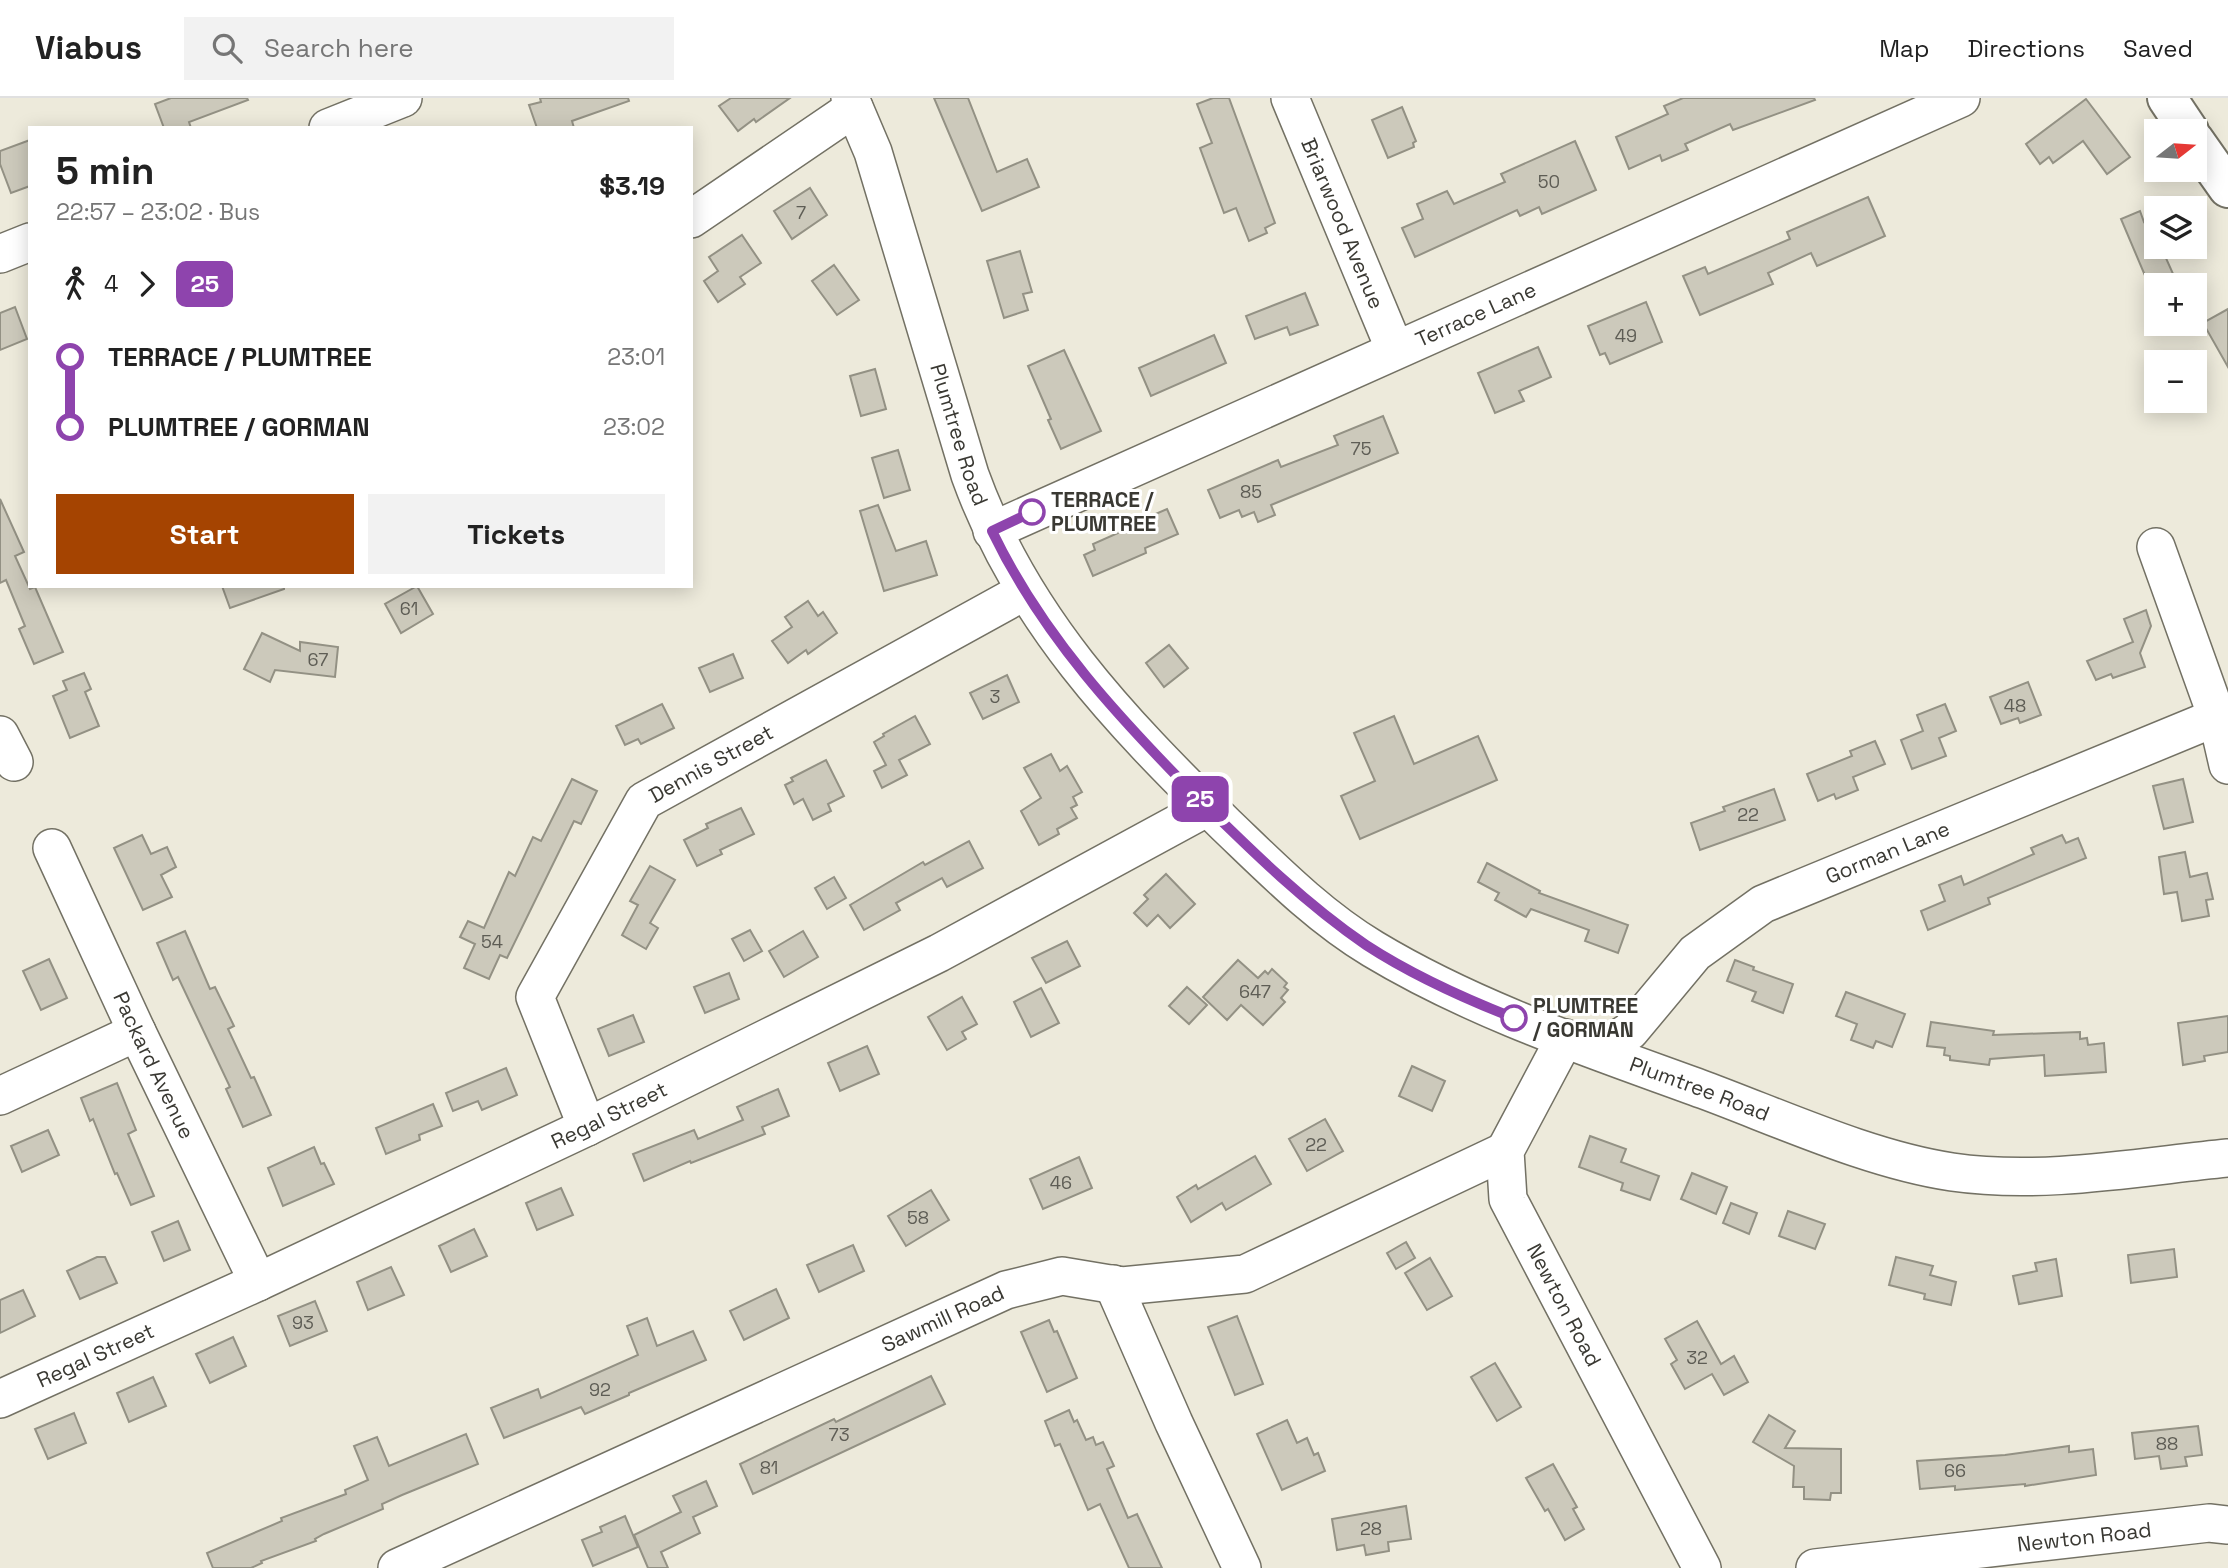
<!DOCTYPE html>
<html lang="en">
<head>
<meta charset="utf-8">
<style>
	:root { --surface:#fff; --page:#f2f2f2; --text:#222; --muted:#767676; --line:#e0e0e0; --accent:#a54401 }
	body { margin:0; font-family:"Space Grotesk",sans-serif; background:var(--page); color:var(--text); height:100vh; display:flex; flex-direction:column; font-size:26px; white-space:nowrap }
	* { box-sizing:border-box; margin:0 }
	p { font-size:23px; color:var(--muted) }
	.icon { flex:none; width:38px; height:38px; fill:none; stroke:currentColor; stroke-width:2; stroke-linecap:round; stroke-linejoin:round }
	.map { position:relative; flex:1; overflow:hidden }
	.sheet { position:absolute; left:28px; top:28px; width:665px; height:462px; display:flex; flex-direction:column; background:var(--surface); border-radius:0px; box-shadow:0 4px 18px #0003 }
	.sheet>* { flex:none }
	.badge { padding:0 14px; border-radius:10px; font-size:24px; line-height:46px }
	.needle { width:46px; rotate:73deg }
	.tools { position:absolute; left:2144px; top:21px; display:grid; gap:14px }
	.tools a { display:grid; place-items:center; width:63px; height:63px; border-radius:0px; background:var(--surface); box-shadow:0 4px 18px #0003; font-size:35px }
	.map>.badge { position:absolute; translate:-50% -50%; box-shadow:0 0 0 4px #fff }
	.legs { display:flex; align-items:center; gap:10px; height:77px; padding:0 28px; font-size:23px }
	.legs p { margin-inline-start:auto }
	.head { display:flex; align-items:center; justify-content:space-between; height:119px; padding:0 28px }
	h1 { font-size:38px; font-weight:700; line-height:52px }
	.button { display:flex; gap:14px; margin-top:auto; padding:14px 28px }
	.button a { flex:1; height:80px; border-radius:0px; background:var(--accent); color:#fff; font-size:28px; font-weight:700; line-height:80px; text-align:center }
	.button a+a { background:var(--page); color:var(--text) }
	ul { padding:0 28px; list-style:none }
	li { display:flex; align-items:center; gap:24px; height:70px; font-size:26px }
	li i { display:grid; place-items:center; width:10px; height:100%; margin:0 9px; background:currentColor }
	li i::after { content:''; width:18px; height:18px; margin:-9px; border:5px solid; border-radius:50%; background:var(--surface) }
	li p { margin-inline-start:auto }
	li:first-child i { background:linear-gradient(#0000 50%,currentColor 0) }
	li:last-child i { background:linear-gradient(currentColor 50%,#0000 0) }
	header { display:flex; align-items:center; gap:42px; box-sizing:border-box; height:98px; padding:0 35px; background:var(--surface); border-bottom:2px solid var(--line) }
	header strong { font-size:33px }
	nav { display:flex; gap:38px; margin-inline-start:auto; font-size:24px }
	.search { width:490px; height:63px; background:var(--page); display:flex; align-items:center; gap:18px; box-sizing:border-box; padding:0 24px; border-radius:0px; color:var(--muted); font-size:26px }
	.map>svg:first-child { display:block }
	.building { fill:#ccc9bb; stroke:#939184; stroke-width:2 }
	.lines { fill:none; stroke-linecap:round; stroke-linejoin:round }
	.minor-casing { stroke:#737164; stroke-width:40 }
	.major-casing { stroke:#737164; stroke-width:42 }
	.minor { stroke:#fff; stroke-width:37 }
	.major { stroke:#fff; stroke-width:38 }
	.line-1-casing { stroke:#fff; stroke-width:16 }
	.line-1 { stroke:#8e44ad; stroke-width:10 }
	.stop-1-dot { fill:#fff; stroke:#8e44ad; stroke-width:3.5 }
	.labels { text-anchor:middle; stroke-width:6; stroke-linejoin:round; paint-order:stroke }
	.number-label { font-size:18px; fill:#5e5d55 }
	.street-label { font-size:21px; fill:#3a3933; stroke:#fff }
	.stop-label { font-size:21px; font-weight:bold; fill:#3a3933; stroke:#fff; text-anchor:start }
</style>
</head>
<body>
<header>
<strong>Viabus</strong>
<div class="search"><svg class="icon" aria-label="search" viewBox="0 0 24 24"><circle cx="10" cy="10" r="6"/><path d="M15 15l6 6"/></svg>Search here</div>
<nav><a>Map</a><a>Directions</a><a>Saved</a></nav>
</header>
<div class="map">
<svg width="2228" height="1470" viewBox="0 0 2228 1470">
	<rect width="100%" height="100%" fill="#edeadb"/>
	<g class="building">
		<path d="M171,0H247L248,2L189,24L191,30H164L155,6Z"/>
		<path d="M540,0H628L629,3L572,23L574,30H537L529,7L541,4Z"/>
		<path d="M731,0H790L756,24L754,21L738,33L719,8Z"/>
		<path d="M934,0H968L997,74L1027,61L1039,89L982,113Z"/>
		<path d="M1213,0H1229L1275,125L1265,130L1267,135L1249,143L1236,110L1224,115L1200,50L1212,45L1197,6Z"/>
		<path d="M1683,0H1814L1815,2L1733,32L1730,26L1685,46L1688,52L1662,63L1660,57L1629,71L1616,39L1668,16L1664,8Z"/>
		<path d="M2086,1L2130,59L2107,76L2083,43L2053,65L2049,59L2040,66L2026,46Z"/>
		<path d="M1402,9L1416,43L1413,45L1414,49L1388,60L1372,22Z"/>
		<path d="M30,42V88L11,95L0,66V53Z"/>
		<path d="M1575,43L1596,92L1542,116L1539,109L1520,118L1517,112L1415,159L1402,130L1423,121L1417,106L1447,93L1454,106L1505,84L1501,76Z"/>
		<path d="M810,90L827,117L792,141L774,113Z"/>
		<path d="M1868,99L1885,138L1817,168L1811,155L1768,175L1773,186L1700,217L1683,178L1705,169L1708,176L1790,141L1787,134Z"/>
		<path d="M2140,113L2144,124L2156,118V149H2161L2178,187H2149L2121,121Z"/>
		<path d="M742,137L761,165L740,179L745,186L718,204L704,183L718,173L709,159Z"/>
		<path d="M1020,153L1032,194L1023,196L1028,212L1004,220L987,163Z"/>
		<path d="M834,167L859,202L837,217L812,183Z"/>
		<path d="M1305,195L1318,227L1290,237L1287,229L1255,241L1246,218Z"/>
		<path d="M1646,204L1662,244L1610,266L1605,255L1600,257L1588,228Z"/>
		<path d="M15,209L27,241L0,252V215Z"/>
		<path d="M2228,211V269L2203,225Z"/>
		<path d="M1214,237L1226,265L1151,298L1139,270Z"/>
		<path d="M1538,249L1551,279L1519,293L1524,303L1495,315L1478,275Z"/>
		<path d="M1064,252L1101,333L1061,351L1048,322L1051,321L1028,268Z"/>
		<path d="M875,271L886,311L861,318L850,278Z"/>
		<path d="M1383,318L1398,355L1271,407L1275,417L1258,424L1254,414L1242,419L1239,412L1220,420L1208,392L1278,362L1281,369L1338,347L1334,338Z"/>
		<path d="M898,352L910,392L884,400L872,360Z"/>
		<path d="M0,401L24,454L15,458L30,491L35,489L63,554L34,566L19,531L25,528L6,482L0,485Z"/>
		<path d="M878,407L896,453L926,443L937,477L884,493L860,413Z"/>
		<path d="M1167,411L1178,436L1145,450L1146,455L1093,478L1084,457L1095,452L1093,446L1145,423L1144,421Z"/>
		<path d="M222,488H284V491L230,510Z"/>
		<path d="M417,488L433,516L401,535L385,506Z"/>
		<path d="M808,503L818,518L823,514L837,535L808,556L806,552L788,565L772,543L792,529L785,519Z"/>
		<path d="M2146,512L2151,528L2140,555L2145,569L2113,580L2111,576L2096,582L2087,563L2133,544L2124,521Z"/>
		<path d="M262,535L300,553V544L338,549L335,579L275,572L270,584L244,571Z"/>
		<path d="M1169,547L1188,570L1164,589L1146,565Z"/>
		<path d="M733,556L743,580L710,594L699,570Z"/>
		<path d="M84,575L91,591L85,594L99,628L70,640L53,598L67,592L63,583Z"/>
		<path d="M1007,577L1019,604L983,621L970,595Z"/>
		<path d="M2028,584L2041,617L2020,625L2018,620L2001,626L1990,599Z"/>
		<path d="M662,606L674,630L641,646L638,641L625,647L616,628Z"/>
		<path d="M1945,606L1956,633L1939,640L1946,658L1912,671L1901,642L1923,633L1917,617Z"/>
		<path d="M915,618L930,646L899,662L907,677L882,690L874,673L886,667L874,644L884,638L883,636Z"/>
		<path d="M1394,618L1414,666L1478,638L1497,682L1360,741L1341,698L1375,683L1354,635Z"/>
		<path d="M1875,643L1885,666L1853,679L1858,692L1836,701L1834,696L1818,703L1807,676L1852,658L1850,653Z"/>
		<path d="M1051,656L1060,673L1067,668L1082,694L1073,699L1077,707L1071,710L1077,720L1057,731L1059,736L1039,747L1021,713L1041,700L1024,670Z"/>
		<path d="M826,662L844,698L828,706L831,713L813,722L803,701L794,706L785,687L793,683L791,680Z"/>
		<path d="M572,681L597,693L581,726L574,723L507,860L500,857L489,881L464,870L475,846L460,839L468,823L484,830L509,774L515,778L533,739L541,743Z"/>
		<path d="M2183,681L2193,724L2164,731L2153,688Z"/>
		<path d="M1774,691L1785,722L1700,752L1691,725L1725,713L1723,709Z"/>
		<path d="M741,710L754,736L720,752L722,756L697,768L684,742L708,730L706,726Z"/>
		<path d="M142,737L151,756L167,749L176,769L161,777L172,799L143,812L114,750Z"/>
		<path d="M2062,737L2066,745L2078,740L2086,760L1988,800L1990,806L1928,832L1921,813L1945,803L1939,787L1961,778L1964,787L2034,756L2031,750Z"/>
		<path d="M969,743L983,770L947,789L942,780L896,805L900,812L864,832L850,807L923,764L925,767Z"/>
		<path d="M2185,754L2190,779L2207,775L2213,801L2206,802L2209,818L2182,823L2177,794L2164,796L2159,759Z"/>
		<path d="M1487,765L1540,793L1539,795L1628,827L1618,855L1585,843L1589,832L1531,811L1526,819L1495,802L1499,795L1478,784Z"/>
		<path d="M650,768L675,782L650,825L658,830L646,851L622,837L638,807L630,803Z"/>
		<path d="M1166,776L1195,806L1170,830L1158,817L1147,828L1134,815L1148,801L1144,797Z"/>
		<path d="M834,779L846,800L827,811L815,790Z"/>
		<path d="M750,832L762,853L744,863L732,841Z"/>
		<path d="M185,833L210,891L215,889L234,928L228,931L251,980L254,979L271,1017L243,1029L226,991L230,989L178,879L173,882L157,845Z"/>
		<path d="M803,833L818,859L784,879L769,853Z"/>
		<path d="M1067,843L1080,868L1046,885L1032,860Z"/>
		<path d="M49,861L67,900L41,912L23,873Z"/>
		<path d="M1238,862L1258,880L1265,873L1268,876L1272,871L1287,885L1284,889L1288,892L1281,900L1285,904L1263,927L1241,907L1227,922L1203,899Z"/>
		<path d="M1735,862L1754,869L1753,872L1793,886L1783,915L1752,903L1756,894L1727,883Z"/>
		<path d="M729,875L739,901L705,915L694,889Z"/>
		<path d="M1187,889L1207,907L1189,926L1169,908Z"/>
		<path d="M1041,890L1059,925L1031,939L1014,904Z"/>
		<path d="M1846,894L1905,916L1892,949L1876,943L1873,950L1851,942L1857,926L1836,918Z"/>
		<path d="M962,899L977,926L962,934L966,941L947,952L928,919Z"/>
		<path d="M633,917L644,944L609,958L598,931Z"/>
		<path d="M2228,918V954L2204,958L2205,963L2183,967L2178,925Z"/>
		<path d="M1931,924L1994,933L1993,937L2080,934V941L2087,940L2088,947L2104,945L2106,974L2045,978L2044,957L1990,961L1989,967L1950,962V958L1944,957L1945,950L1927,948Z"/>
		<path d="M867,948L879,976L840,993L828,965Z"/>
		<path d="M1412,968L1445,983L1432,1013L1399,998Z"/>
		<path d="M506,970L517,997L482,1012L478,1003L453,1013L446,995Z"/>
		<path d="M117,985L136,1032L128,1036L154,1098L131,1107L117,1075L115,1076L93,1021L90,1023L81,1000Z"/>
		<path d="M778,991L789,1018L762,1029L765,1036L691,1065L690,1063L644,1083L633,1056L694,1032L698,1041L743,1022L737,1009Z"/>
		<path d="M433,1006L442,1028L419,1037L420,1042L386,1056L376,1030Z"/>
		<path d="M1325,1021L1343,1053L1307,1073L1289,1041Z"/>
		<path d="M48,1032L59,1057L22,1074L11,1048Z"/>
		<path d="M1590,1038L1626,1051L1621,1064L1659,1078L1650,1102L1621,1092L1623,1085L1579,1069Z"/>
		<path d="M314,1049L321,1066L324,1065L334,1086L283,1108L268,1070Z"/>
		<path d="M1255,1058L1271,1086L1226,1112L1222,1105L1191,1124L1177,1099L1196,1087L1198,1091Z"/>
		<path d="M1079,1059L1092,1090L1043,1111L1030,1081Z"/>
		<path d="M1692,1075L1727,1089L1716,1116L1681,1101Z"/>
		<path d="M561,1090L573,1117L537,1132L526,1105Z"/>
		<path d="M931,1092L949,1122L906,1148L888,1118Z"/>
		<path d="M1731,1105L1757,1115L1749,1136L1723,1125Z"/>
		<path d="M1788,1113L1825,1126L1815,1151L1779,1138Z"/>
		<path d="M178,1123L190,1152L164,1163L152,1134Z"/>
		<path d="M474,1131L487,1158L451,1174L439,1148Z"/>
		<path d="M1406,1144L1415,1160L1396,1171L1387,1155Z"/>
		<path d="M853,1147L864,1173L819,1194L807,1167Z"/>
		<path d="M2174,1151L2177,1179L2131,1185L2128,1157Z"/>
		<path d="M97,1159H105L117,1185L80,1201L67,1173Z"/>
		<path d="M1896,1159L1933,1168L1930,1177L1956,1184L1951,1207L1924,1201L1925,1196L1889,1187Z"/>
		<path d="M1430,1160L1452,1198L1427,1212L1405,1175Z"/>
		<path d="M2056,1161L2062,1198L2019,1206L2013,1178L2037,1173L2035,1165Z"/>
		<path d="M391,1169L404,1197L368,1212L357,1184Z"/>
		<path d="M776,1191L789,1220L744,1242L730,1213Z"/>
		<path d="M23,1192L35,1218L0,1235V1202Z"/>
		<path d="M315,1203L327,1233L290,1248L278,1218Z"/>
		<path d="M1237,1218L1263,1286L1235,1297L1208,1229Z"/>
		<path d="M647,1220L657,1248L693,1233L706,1262L629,1295V1297L585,1316L581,1309L504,1340L491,1310L538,1291L541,1300L638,1257L627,1228Z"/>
		<path d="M1049,1222L1054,1234L1057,1233L1077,1280L1047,1294L1021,1234Z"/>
		<path d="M1697,1223L1721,1266L1734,1258L1748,1284L1724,1297L1712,1276L1685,1291L1671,1266L1677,1262L1665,1241Z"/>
		<path d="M233,1239L246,1268L210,1285L196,1256Z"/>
		<path d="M1495,1265L1521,1309L1497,1323L1471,1279Z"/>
		<path d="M931,1278L945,1306L753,1396L740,1366L834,1321L836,1324Z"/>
		<path d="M153,1279L166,1308L129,1324L117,1295Z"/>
		<path d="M1069,1312L1074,1324L1077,1322L1086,1342L1093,1339L1096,1347L1103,1344L1114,1368L1107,1371L1128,1420L1137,1416L1162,1470H1129L1100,1406L1088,1412L1060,1346L1055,1348L1045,1323Z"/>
		<path d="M74,1315L86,1345L48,1361L35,1331Z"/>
		<path d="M1769,1317L1795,1333L1785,1350L1841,1351V1395H1831L1830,1402L1804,1401V1389H1793L1794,1368L1753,1344Z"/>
		<path d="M1287,1322L1297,1345L1307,1340L1314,1357L1318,1355L1325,1373L1282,1392L1257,1336Z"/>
		<path d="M2198,1328L2202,1357L2185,1359L2187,1368L2161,1371L2159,1358L2135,1361L2132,1335Z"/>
		<path d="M466,1336L478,1366L402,1397L382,1406L383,1411L324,1436L315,1441L316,1443L261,1463L262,1465L251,1470H213L207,1455L282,1423L281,1420L346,1396L345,1392L368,1382L354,1348L377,1339L389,1368Z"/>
		<path d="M2069,1348V1354L2093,1351L2096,1377L2025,1388V1386L1955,1392V1388L1920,1391L1917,1363L2005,1357Z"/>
		<path d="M1553,1366L1577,1409L1573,1411L1584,1431L1565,1442L1548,1411L1545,1413L1526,1380Z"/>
		<path d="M706,1383L717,1408L693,1419L700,1435L661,1454L668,1470H648L634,1437L681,1414L673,1398Z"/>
		<path d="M1406,1408L1411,1441L1388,1444L1389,1453L1366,1457L1364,1447L1337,1452L1332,1421Z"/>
		<path d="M625,1418L638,1449L593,1468L582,1442L602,1434L600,1429Z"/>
	</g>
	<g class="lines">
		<defs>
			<g id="minor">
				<path id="s1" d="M850,0L873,54L970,377C1022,521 1119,622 1226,727C1272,771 1318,818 1373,851C1476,913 1592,951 1704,992C1782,1021 1871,1062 1952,1074C2043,1087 2138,1069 2228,1060"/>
				<path id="s2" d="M1290,0L1395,252"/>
				<path d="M328,30L403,0"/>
				<path d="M691,121L854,10"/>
				<path d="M0,156L30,144"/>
				<path id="s3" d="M992,433L1961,0"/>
				<path d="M2156,449L2217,619L2228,667"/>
				<path d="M0,637L14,664"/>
				<path id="s4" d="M52,750L137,934L258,1184"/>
				<path id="s5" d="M1565,940L1505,1053L1508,1101L1702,1470"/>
				<path id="s6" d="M1599,953L1630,933L1695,855L1763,806L2217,619"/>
				<path d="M0,998L137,934"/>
				<path id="s7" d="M587,1029L535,899L644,703L1025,493"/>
				<path d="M1113,1186L1174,1325L1242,1470"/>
				<path id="s8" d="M0,1301L258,1184L587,1029L939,855L1208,709"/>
				<path id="s9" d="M397,1470L1006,1192L1062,1178L1122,1188L1245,1176L1505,1053"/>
				<path id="s10" d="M1815,1470L2209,1425L2228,1427"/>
			</g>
			<g id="major">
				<path d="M2167,0L2189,33"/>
				<path d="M2194,42L2228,90"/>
			</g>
		</defs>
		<use href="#minor" class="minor-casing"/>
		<use href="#major" class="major-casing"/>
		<use href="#minor" class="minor"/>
		<use href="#major" class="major"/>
	</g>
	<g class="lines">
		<defs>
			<path id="line-1" d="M1032,414L992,433C1043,539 1120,621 1202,704C1254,755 1306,806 1366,847C1412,877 1463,900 1514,920"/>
		</defs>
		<use href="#line-1" class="line-1-casing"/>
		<use href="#line-1" class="line-1"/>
	</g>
	<g class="stop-1-dot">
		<circle cx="1032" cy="414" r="12"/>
		<circle cx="1514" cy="920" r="12"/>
	</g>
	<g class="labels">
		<g class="number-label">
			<text x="1549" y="90">50</text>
			<text x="801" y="121">7</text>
			<text x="1626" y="244">49</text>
			<text x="1361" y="357">75</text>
			<text x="1251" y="400">85</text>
			<text x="409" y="517">61</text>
			<text x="318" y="568">67</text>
			<text x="995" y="605">3</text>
			<text x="2015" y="614">48</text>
			<text x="1748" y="723">22</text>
			<text x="492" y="850">54</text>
			<text x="1255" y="900">647</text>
			<text x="1316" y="1053">22</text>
			<text x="1061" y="1091">46</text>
			<text x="918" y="1126">58</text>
			<text x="303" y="1231">93</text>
			<text x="1697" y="1266">32</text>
			<text x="600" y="1298">92</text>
			<text x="839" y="1343">73</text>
			<text x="2167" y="1352">88</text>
			<text x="769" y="1376">81</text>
			<text x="1955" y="1379">66</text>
			<text x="1371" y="1437">28</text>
		</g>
		<g class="street-label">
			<text dy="7" stroke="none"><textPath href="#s2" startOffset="136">Briarwood Avenue</textPath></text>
			<text dy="7" stroke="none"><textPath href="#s3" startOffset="530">Terrace Lane</textPath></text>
			<text dy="7" stroke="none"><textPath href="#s1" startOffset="354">Plumtree Road</textPath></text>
			<text dy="7" stroke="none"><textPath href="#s7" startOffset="441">Dennis Street</textPath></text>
			<text dy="7" stroke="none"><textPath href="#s6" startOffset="357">Gorman Lane</textPath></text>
			<text dy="7" stroke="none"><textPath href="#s4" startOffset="240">Packard Avenue</textPath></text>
			<text dy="7" stroke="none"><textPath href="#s1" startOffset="1382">Plumtree Road</textPath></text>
			<text dy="7" stroke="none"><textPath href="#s8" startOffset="672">Regal Street</textPath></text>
			<text dy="7" stroke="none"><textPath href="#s5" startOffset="296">Newton Road</textPath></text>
			<text dy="7" stroke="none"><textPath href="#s9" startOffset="600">Sawmill Road</textPath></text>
			<text dy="7" stroke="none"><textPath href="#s8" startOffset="105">Regal Street</textPath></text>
			<text dy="7" stroke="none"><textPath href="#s10" startOffset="271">Newton Road</textPath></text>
		</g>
		<g class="stop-label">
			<text x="1051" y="409">TERRACE /<tspan x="1051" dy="24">PLUMTREE</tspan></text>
			<text x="1533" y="915">PLUMTREE<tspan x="1533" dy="24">/ GORMAN</tspan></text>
		</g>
	</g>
</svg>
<div class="tools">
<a><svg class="needle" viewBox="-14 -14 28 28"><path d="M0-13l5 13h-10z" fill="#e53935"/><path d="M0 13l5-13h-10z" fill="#767676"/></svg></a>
<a><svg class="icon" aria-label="layers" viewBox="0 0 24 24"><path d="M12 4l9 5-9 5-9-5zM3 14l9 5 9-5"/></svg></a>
<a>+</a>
<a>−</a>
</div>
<b class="badge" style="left:1200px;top:701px;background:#8e44ad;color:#fff">25</b>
<section class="sheet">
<div class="head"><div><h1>5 min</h1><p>22:57 – 23:02 · Bus</p></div><b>$3.19</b></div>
<div class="legs"><svg class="icon" aria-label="walk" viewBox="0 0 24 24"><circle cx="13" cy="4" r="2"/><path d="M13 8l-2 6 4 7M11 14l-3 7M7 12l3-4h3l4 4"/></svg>4<svg class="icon" aria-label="forward" viewBox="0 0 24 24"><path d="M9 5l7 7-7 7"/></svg><b class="badge" style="background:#8e44ad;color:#fff">25</b></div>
<ul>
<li><i style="color:#8e44ad"></i><b>TERRACE / PLUMTREE</b><p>23:01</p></li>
<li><i style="color:#8e44ad"></i><b>PLUMTREE / GORMAN</b><p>23:02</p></li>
</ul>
<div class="button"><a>Start</a><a>Tickets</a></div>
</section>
</div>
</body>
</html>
